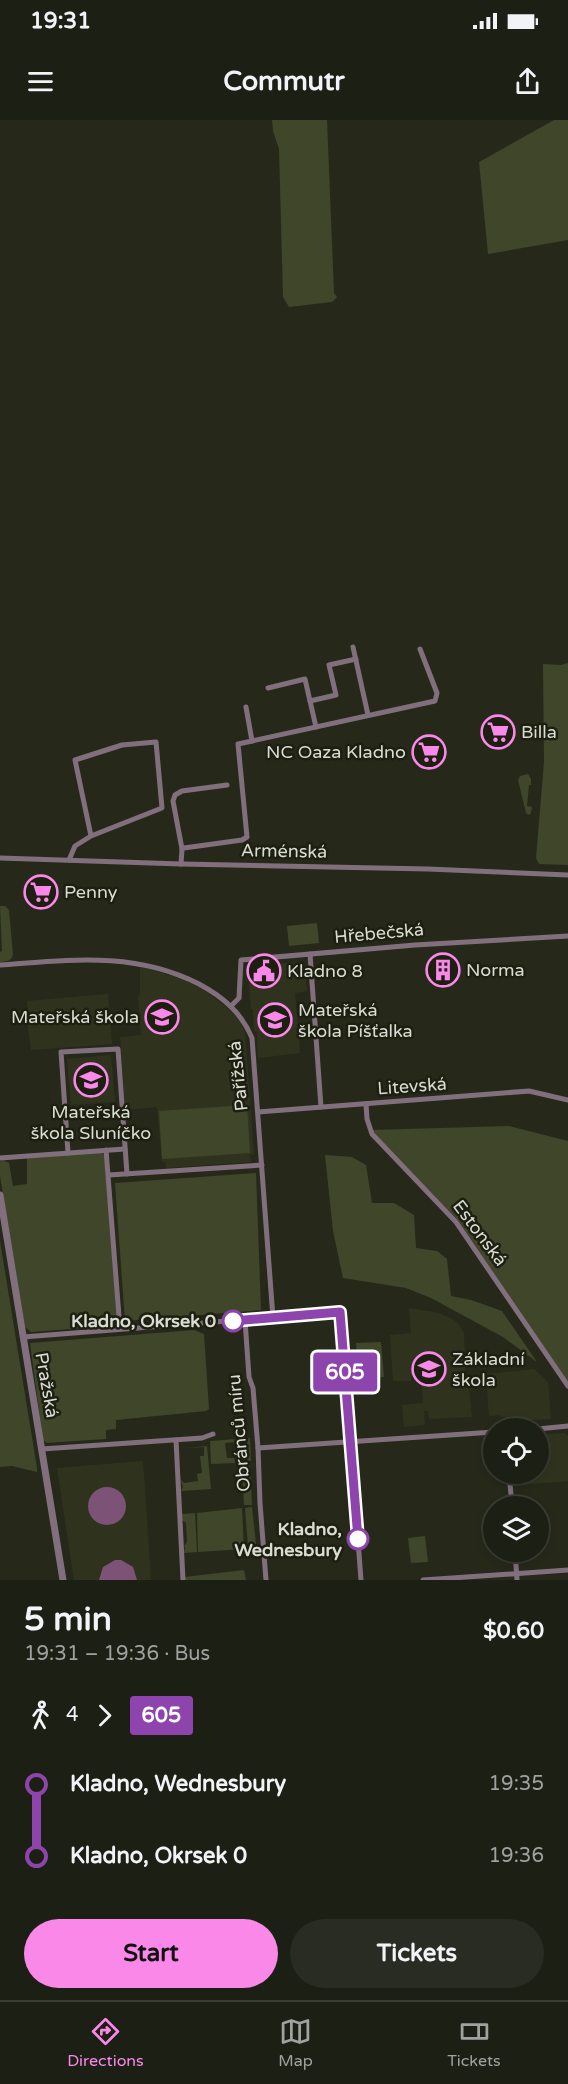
<!DOCTYPE html>
<html lang="en">
<head>
<meta charset="utf-8">
<style>
	:root { --surface:#1c1f14; --page:#292c22; --text:#f1f3f6; --muted:#a0a2a0; --line:#3a3d34; --accent:#f988e9 }
	body { margin:0; font-family:"Varela Round",sans-serif; background:var(--page); color:var(--text); height:100vh; display:flex; flex-direction:column; font-size:22px; white-space:nowrap }
	* { box-sizing:border-box; margin:0 }
	p { font-size:20px; color:var(--muted) }
	.icon { flex:none; width:33px; height:33px; fill:none; stroke:currentColor; stroke-width:2; stroke-linecap:round; stroke-linejoin:round }
	.map { position:relative; height:1460px; overflow:hidden }
	.sheet { display:flex; flex-direction:column; background:var(--surface); flex:1 }
	.sheet>* { flex:none }
	.badge { padding:0 12px; border-radius:4px; font-size:21px; line-height:39px }
	.tools { position:absolute; left:483px; top:1298px; display:grid; gap:12px }
	.tools a { display:grid; place-items:center; width:66px; height:66px; border-radius:50%; background:var(--surface); box-shadow:0 3px 9px #0003,0 0 0 2px var(--line); font-size:30px }
	.map>.badge { position:absolute; translate:-50% -50%; box-shadow:0 0 0 3px #fff }
	.legs { display:flex; align-items:center; gap:9px; height:66px; padding:0 24px; font-size:20px }
	.legs p { margin-inline-start:auto }
	.overview { display:flex; align-items:center; justify-content:space-between; height:102px; padding:0 24px }
	h1 { font-size:33px; font-weight:700; line-height:45px }
	.cta { display:flex; gap:12px; margin-top:auto; padding:12px 24px }
	.cta a { flex:1; height:69px; border-radius:36px; background:var(--accent); color:#111; font-size:24px; font-weight:700; line-height:69px; text-align:center }
	.cta a+a { background:var(--page); color:var(--text) }
	ul { padding:0 24px; list-style:none }
	li { display:flex; align-items:center; gap:21px; height:72px; font-size:22px }
	li i { display:grid; place-items:center; width:9px; height:100%; margin:0 8px; background:currentColor }
	li i::after { content:''; width:15px; height:15px; margin:-8px; border:4px solid; border-radius:50%; background:var(--surface) }
	li p { margin-inline-start:auto }
	li:first-child i { background:linear-gradient(#0000 50%,currentColor 0) }
	li:last-child i { background:linear-gradient(currentColor 50%,#0000 0) }
	.status { display:flex; justify-content:space-between; align-items:center; height:42px; padding:0 30px; background:var(--surface); direction:ltr }
	.status svg { height:16px; fill:currentColor }
	header { display:flex; justify-content:space-between; align-items:center; height:78px; padding:0 24px; background:var(--surface); font-size:27px; font-weight:700 }
	.dock { display:flex; justify-content:space-around; align-items:center; height:84px; border-top:2px solid var(--line); background:var(--surface); font-size:16px; color:var(--muted) }
	.dock a { display:grid; justify-items:center; gap:3px }
	.dock .selected { color:var(--accent) }
	.map>svg:first-child { display:block }
	.built { fill:#2f331e }
	.green { fill:#404629 }
	.water { fill:#7c5376 }
	.lines { fill:none; stroke-linecap:round; stroke-linejoin:round }
	.minor { stroke:#826f7e; stroke-width:5 }
	.tertiary { stroke:#826f7e; stroke-width:7 }
	.line-1-casing { stroke:#fff; stroke-width:14 }
	.line-1 { stroke:#8e44ad; stroke-width:9 }
	.stop-1-dot { fill:#fff; stroke:#8e44ad; stroke-width:3 }
	.labels { text-anchor:middle; stroke-width:5; stroke-linejoin:round; paint-order:stroke }
	.poi-label { font-size:18px; fill:#d9dcd2; stroke:#1d1f11; text-anchor:start }
	.street-label { font-size:18px; fill:#d9dcd2; stroke:#1d1f11 }
	.stop-label { font-size:18px; font-weight:bold; fill:#d9dcd2; stroke:#1d1f11; text-anchor:end }
</style>
</head>
<body>
<div class="status"><b>19:31</b><svg viewBox="0 0 49 12"><path d="M0 12V9h3v3zM5 12V6h3v6zM10 12V3h3v9zM15 12V0h3v12zM26 1h20v11H26zM47 4h2v5h-2z"/></svg></div>
<header><svg class="icon" aria-label="menu" viewBox="0 0 24 24"><path d="M4 6h16M4 12h16M4 18h16"/></svg>Commutr<svg class="icon" aria-label="share" viewBox="0 0 24 24"><path d="M12 15V3M7 8l5-5 5 5M5 13v7h14v-7"/></svg></header>
<div class="map">
<svg width="568" height="1460" viewBox="0 0 568 1460">
	<rect width="100%" height="100%" fill="#26291a"/>
	<g class="built">
		<path d="M300,842L305,847L307,871L295,873L300,933L258,938L257,911H254L253,889H251L248,851L270,849V844Z"/>
		<path d="M140,847L177,857L201,868L230,890L241,903L245,912L254,1034L250,1035L251,1042L166,1048L165,1042H162L157,987L125,990L120,917L141,915L138,876L140,875Z"/>
		<path d="M108,874L112,924L31,930L27,900L29,899L27,881Z"/>
		<path d="M111,935L115,982L71,985L67,939Z"/>
		<path d="M409,1188L439,1193L454,1200L460,1206L464,1213L466,1268H469L472,1297L429,1299L428,1291H424L425,1305L404,1307L402,1285L423,1283L421,1255H411V1261H393L390,1215L411,1213Z"/>
		<path d="M534,1249L548,1262L551,1299L517,1301V1296L500,1297V1295L489,1296L486,1254Z"/>
		<path d="M565,1313L568,1316V1361L521,1365L520,1353H538L539,1315Z"/>
		<path d="M143,1341L151,1460H74L57,1348Z"/>
	</g>
	<g class="green">
		<path d="M272,0H327L334,173L337,177L332,182L289,187L283,177L279,29L273,11Z"/>
		<path d="M554,0H568V120L488,134L479,42Z"/>
		<path d="M568,543V745L539,744L536,738L544,642L543,544L561,545Z"/>
		<path d="M528,654L531,659V665H529L527,686L532,687L531,693L529,695L526,693L518,660L520,656Z"/>
		<path d="M0,786H5L9,790L13,834C12,842 6,841 0,842V832L2,831Z"/>
		<path d="M317,803L319,823L289,826L287,806Z"/>
		<path d="M247,985L250,1033L162,1039L159,991Z"/>
		<path d="M509,1006L568,1021V1264L459,1101L371,1010Z"/>
		<path d="M101,1032L104,1035L118,1197L117,1203L110,1206L31,1212L25,1207L0,1056V1042L3,1040L9,1043L13,1066L27,1064V1038Z"/>
		<path d="M325,1035L352,1037L366,1045L372,1083H394L414,1095L416,1128L437,1131L447,1139L451,1176L471,1180L502,1191L537,1242L503,1217L431,1178L406,1168L343,1158L333,1111Z"/>
		<path d="M256,1053L261,1190L125,1201L115,1063Z"/>
		<path d="M0,1121L37,1348V1352L12,1346L0,1347Z"/>
		<path d="M194,1210L204,1214L209,1289L206,1291L116,1300V1309L106,1310V1319L47,1323L43,1320L30,1223Z"/>
		<path d="M381,1222L384,1257L358,1259L356,1223Z"/>
		<path d="M250,1318L251,1341L238,1342V1337L247,1336L245,1321L225,1323L227,1338H234L235,1343L211,1344L210,1321Z"/>
		<path d="M207,1326L211,1369L181,1371L183,1367L180,1359L184,1363L198,1361L197,1354L202,1353L200,1336H204V1327L185,1328Z"/>
		<path d="M245,1345H250L252,1385H244L242,1349Z"/>
		<path d="M252,1387L256,1424L248,1427L245,1388Z"/>
		<path d="M242,1388L244,1429L198,1432L197,1393Z"/>
		<path d="M195,1393L197,1432L184,1433L185,1427L184,1426L187,1422L186,1403L182,1400V1394Z"/>
		<path d="M425,1416L428,1442L411,1443L408,1418Z"/>
		<path d="M244,1450L246,1460H185V1457Z"/>
	</g>
	<g class="water">
		<circle cx="107" cy="1386" r="19"/>
		<path d="M115,1440H121L133,1447L137,1460H99L103,1447Z"/>
	</g>
	<g class="lines">
		<g class="minor">
			<path d="M353,527L368,595"/>
			<path d="M268,568L305,559L310,581"/>
			<path d="M246,587L252,621"/>
			<path d="M316,607L310,581L336,575L329,545L356,539"/>
			<path d="M182,729L173,681L175,675L182,671L227,665"/>
			<path d="M0,738L181,744L428,749L568,755"/>
			<path d="M69,740L75,726L91,716L162,688L156,622L122,625L75,640L91,716"/>
			<path d="M181,744L182,729L184,728L242,720L247,717L238,624L435,581L437,573L420,529"/>
			<path d="M310,834L321,987"/>
			<path d="M0,845C70,840 134,831 199,864C223,877 241,892 252,918L273,1198"/>
			<path d="M232,885L239,878L241,840L415,825L568,816"/>
			<path d="M366,984L367,999L372,1014L456,1102L568,1266"/>
			<path d="M258,992L529,971L568,980"/>
			<path d="M106,1030L120,1209"/>
			<path d="M68,1033L61,932L118,929L127,1054"/>
			<path d="M0,1038L125,1029"/>
			<path d="M109,1055L262,1045"/>
			<path d="M245,1200L249,1257L253,1268L258,1328L260,1383L266,1460"/>
			<path d="M23,1217L341,1192L361,1460"/>
			<path d="M538,1309L568,1306"/>
			<path d="M176,1320L183,1460"/>
			<path d="M258,1328L494,1312"/>
			<path d="M42,1329L202,1318L213,1314"/>
			<path d="M509,1353L512,1386"/>
			<path d="M515,1431L517,1460"/>
			<path d="M423,1460L568,1450"/>
		</g>
		<path class="tertiary" d="M0,1075L63,1460"/>
	</g>
	<g class="lines">
		<defs>
			<path id="line-1" d="M233,1201L340,1192L358,1419"/>
		</defs>
		<use href="#line-1" class="line-1-casing"/>
		<use href="#line-1" class="line-1"/>
	</g>
	<defs>
		<symbol id="supermarket-ring" viewBox="-11 -11 22 22"><circle r="9.5" fill="#1d1f11" stroke="#f988e9" stroke-width="1.5"/><path d="M-6-5.5h2.5l.6 2H6L4.5 2H-2.5L-4.4-4H-6ZM-1.5 3.2a1.3 1.3 0 1 0 .1 0ZM3 3.2a1.3 1.3 0 1 0 .1 0Z" fill="#f988e9"/></symbol>
		<symbol id="building-ring" viewBox="-11 -11 22 22"><circle r="9.5" fill="#1d1f11" stroke="#f988e9" stroke-width="1.5"/><path d="M-4-6H4V6H1V3H-1V6H-4ZM-2.5-4.3h1.7v1.8h-1.7ZM.8-4.3h1.7v1.8H.8ZM-2.5-1h1.7V.8h-1.7ZM.8-1h1.7V.8H.8Z" fill="#f988e9"/></symbol>
		<symbol id="civic-ring" viewBox="-11 -11 22 22"><circle r="9.5" fill="#1d1f11" stroke="#f988e9" stroke-width="1.5"/><path d="M-.6-6.5H3V-4.5H.6V-3L4-1V1h2V6H-6V1h2V-1L-.6-3ZM-1.2 2.5V6h2.4V2.5Z" fill="#f988e9"/></symbol>
		<symbol id="school-ring" viewBox="-11 -11 22 22"><circle r="9.5" fill="#1d1f11" stroke="#f988e9" stroke-width="1.5"/><path d="M0-5L7-2L0 1L-7-2ZM-4 1L0 2.5L4 1V4Q0 6-4 4Z" fill="#f988e9"/></symbol>
	</defs>
	<g fill-rule="evenodd">
		<use href="#supermarket-ring" x="479" y="593" width="38" height="38"/>
		<use href="#supermarket-ring" x="410" y="613" width="38" height="38"/>
		<use href="#supermarket-ring" x="22" y="753" width="38" height="38"/>
		<use href="#building-ring" x="424" y="831" width="38" height="38"/>
		<use href="#civic-ring" x="245" y="832" width="38" height="38"/>
		<use href="#school-ring" x="143" y="878" width="38" height="38"/>
		<use href="#school-ring" x="256" y="881" width="38" height="38"/>
		<use href="#school-ring" x="72" y="941" width="38" height="38"/>
		<use href="#school-ring" x="410" y="1230" width="38" height="38"/>
	</g>
	<g class="stop-1-dot">
		<circle cx="233" cy="1201" r="10"/>
		<circle cx="358" cy="1419" r="10"/>
	</g>
	<g class="labels">
		<g class="poi-label">
			<text x="521" y="618">Billa</text>
			<text x="406" y="638" text-anchor="end">NC Oaza Kladno</text>
			<text x="64" y="778">Penny</text>
			<text x="466" y="856">Norma</text>
			<text x="287" y="857">Kladno 8</text>
			<text x="298" y="896">Mateřská<tspan x="298" dy="21">škola Píšťalka</tspan></text>
			<text x="139" y="903" text-anchor="end">Mateřská škola</text>
			<text x="91" y="998" text-anchor="middle">Mateřská<tspan x="91" dy="21">škola Sluníčko</tspan></text>
			<text x="452" y="1245">Základní<tspan x="452" dy="21">škola</tspan></text>
		</g>
		<g class="street-label">
			<text transform="translate(284 731) rotate(1)" y="6">Arménská</text>
			<text transform="translate(379 813) rotate(-5)" y="6">Hřebečská</text>
			<text transform="translate(238 956) rotate(-96)" y="6">Pařížská</text>
			<text transform="translate(412 966) rotate(-4)" y="6">Litevská</text>
			<text transform="translate(480 1113) rotate(53)" y="6">Estonská</text>
			<text transform="translate(47 1265) rotate(80)" y="6">Pražská</text>
			<text transform="translate(239 1313) rotate(-95)" y="6">Obránců míru</text>
		</g>
		<g class="stop-label">
			<text x="216" y="1207">Kladno, Okrsek 0</text>
			<text x="342" y="1415">Kladno,<tspan x="342" dy="21">Wednesbury</tspan></text>
		</g>
	</g>
</svg>
<div class="tools">
<a><svg class="icon" aria-label="locate" viewBox="0 0 24 24"><circle cx="12" cy="12" r="6"/><path d="M12 2v4M12 18v4M2 12h4M18 12h4"/></svg></a>
<a><svg class="icon" aria-label="layers" viewBox="0 0 24 24"><path d="M12 4l9 5-9 5-9-5zM3 14l9 5 9-5"/></svg></a>
</div>
<b class="badge" style="left:345px;top:1252px;background:#8e44ad;color:#fff">605</b>
</div>
<section class="sheet">
<div class="overview"><div><h1>5 min</h1><p>19:31 – 19:36 · Bus</p></div><b>$0.60</b></div>
<div class="legs"><svg class="icon" aria-label="walk" viewBox="0 0 24 24"><circle cx="13" cy="4" r="2"/><path d="M13 8l-2 6 4 7M11 14l-3 7M7 12l3-4h3l4 4"/></svg>4<svg class="icon" aria-label="forward" viewBox="0 0 24 24"><path d="M9 5l7 7-7 7"/></svg><b class="badge" style="background:#8e44ad;color:#fff">605</b></div>
<ul>
<li><i style="color:#8e44ad"></i><b>Kladno, Wednesbury</b><p>19:35</p></li>
<li><i style="color:#8e44ad"></i><b>Kladno, Okrsek 0</b><p>19:36</p></li>
</ul>
<div class="cta"><a>Start</a><a>Tickets</a></div>
</section>
<nav class="dock">
<a class="selected"><svg class="icon" aria-label="directions" viewBox="0 0 24 24"><path d="M12 3l9 9-9 9-9-9zM9 14v-3h6M13 9l2 2-2 2"/></svg>Directions</a>
<a><svg class="icon" aria-label="map" viewBox="0 0 24 24"><path d="M3 6l6-2 6 2 6-2v14l-6 2-6-2-6 2zM9 4v14M15 6v14"/></svg>Map</a>
<a><svg class="icon" aria-label="tickets" viewBox="0 0 24 24"><path d="M3 7h18v10H3zM15 7v10"/></svg>Tickets</a>
</nav>
</body>
</html>
